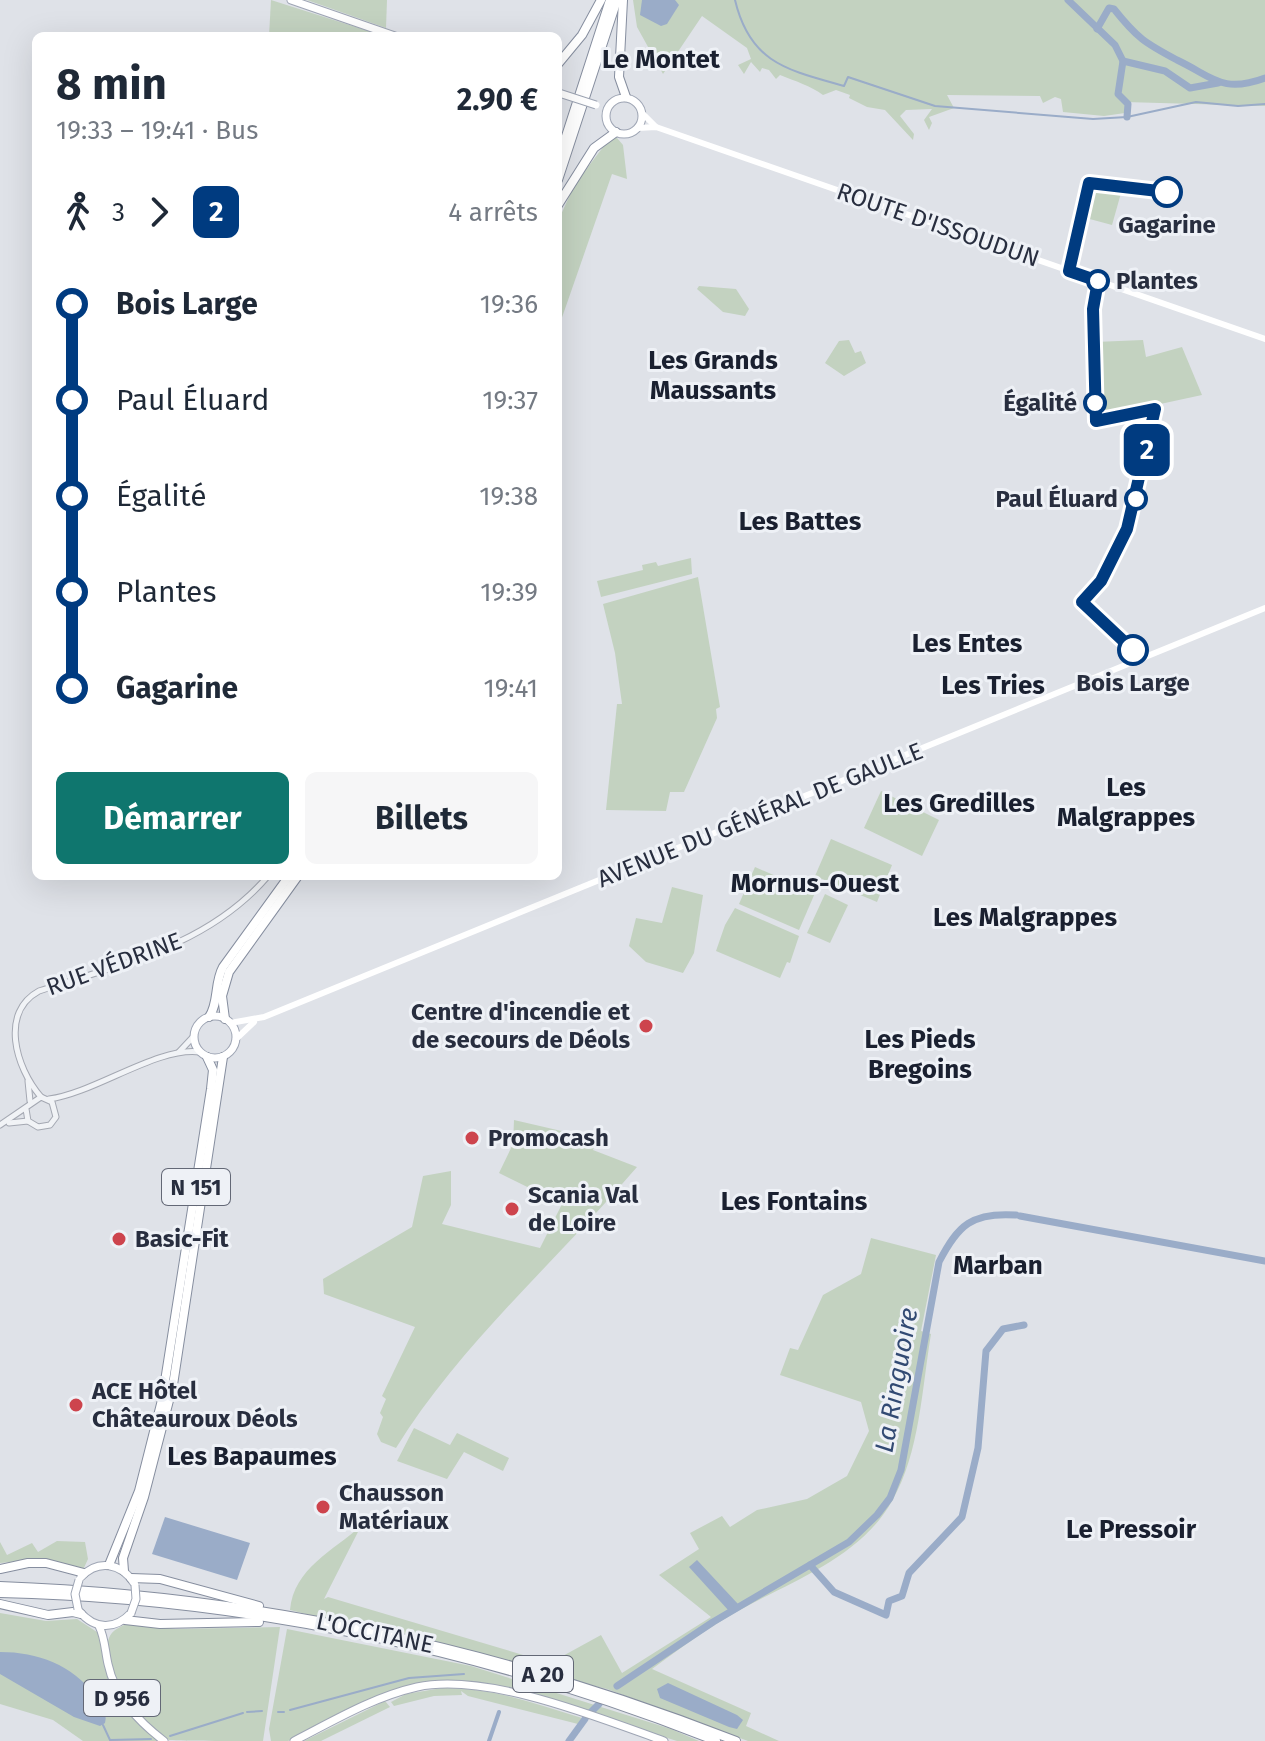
<!DOCTYPE html>
<html lang="fr">
<head>
<meta charset="utf-8">
<style>
	:root { --surface:#fff; --page:#f6f6f7; --text:#1f2937; --muted:#747a83; --accent:#0f766e }
	body { margin:0; font-family:"Fira Sans",sans-serif; background:var(--page); color:var(--text); height:100vh; display:flex; flex-direction:column; font-size:30px; white-space:nowrap }
	* { box-sizing:border-box; margin:0 }
	p { font-size:26px; color:var(--muted) }
	.icon { flex:none; width:44px; height:44px; fill:none; stroke:currentColor; stroke-width:2; stroke-linecap:round; stroke-linejoin:round }
	.map { position:relative; flex:1; overflow:hidden }
	.side { position:absolute; left:32px; top:32px; width:530px; height:848px; display:flex; flex-direction:column; background:var(--surface); border-radius:12px; box-shadow:0 8px 32px #0002 }
	.side>* { flex:none }
	.badge { padding:0 16px; border-radius:12px; font-size:28px; line-height:52px }
	.map>.badge { position:absolute; translate:-50% -50%; box-shadow:0 0 0 4px #fff }
	.legs { display:flex; align-items:center; gap:12px; height:88px; padding:0 24px; font-size:26px }
	.legs p { margin-inline-start:auto }
	.headline { display:flex; align-items:center; justify-content:space-between; height:136px; padding:0 24px }
	h1 { font-size:44px; font-weight:700; line-height:60px }
	.primary-button { display:flex; gap:16px; margin-top:auto; padding:16px 24px }
	.primary-button a { flex:1; height:92px; border-radius:12px; background:var(--accent); color:#fff; font-size:32px; font-weight:700; line-height:92px; text-align:center }
	.primary-button a+a { background:var(--page); color:var(--text) }
	ul { padding:0 24px; list-style:none }
	li { display:flex; align-items:center; gap:28px; height:96px; font-size:30px }
	li i { display:grid; place-items:center; width:12px; height:100%; margin:0 10px; background:currentColor }
	li i::after { content:''; width:20px; height:20px; margin:-10px; border:6px solid; border-radius:50%; background:var(--surface) }
	li p { margin-inline-start:auto }
	li:first-child i { background:linear-gradient(#0000 50%,currentColor 0) }
	li:last-child i { background:linear-gradient(currentColor 50%,#0000 0) }
	.map>svg:first-child { display:block }
	.green { fill:#c3d2c0 }
	.water { fill:#9aacc8 }
	.lines { fill:none; stroke-linecap:round; stroke-linejoin:round }
	.stream { stroke:#9aacc8; stroke-width:2 }
	.canal { stroke:#9aacc8; stroke-width:4 }
	.river { stroke:#9aacc8; stroke-width:7 }
	.tertiary-casing { stroke:#a4a8b2; stroke-width:7 }
	.primary-casing { stroke:#9ea5b4; stroke-width:9 }
	.trunk-casing { stroke:#868e9f; stroke-width:10 }
	.motorway-casing { stroke:#868e9f; stroke-width:10 }
	.tertiary { stroke:#f1f3f6; stroke-width:5 }
	.secondary { stroke:#fff; stroke-width:6 }
	.primary { stroke:#fff; stroke-width:7 }
	.trunk { stroke:#fff; stroke-width:8 }
	.motorway { stroke:#fff; stroke-width:8 }
	.primary-bridge-casing { stroke:#9ea5b4; stroke-width:9; stroke-linecap:butt }
	.primary-bridge { stroke:#fff; stroke-width:7 }
	.line-1-casing { stroke:#fff; stroke-width:18 }
	.line-1 { stroke:#003b80; stroke-width:12 }
	.stop-1-dot { fill:#fff; stroke:#003b80; stroke-width:4 }
	.poi-dot { fill:#cd444d; stroke:#eef1f6; stroke-width:3 }
	.labels { text-anchor:middle; stroke-width:6; stroke-linejoin:round; paint-order:stroke }
	.shield { fill:#eef1f6; stroke:#636876; stroke-width:2 }
	.shield-label { font-size:22px; font-weight:bold; fill:#282e3f }
	.street-label { font-size:24px; fill:#282e3f; stroke:#eef1f6 }
	.stop-label { font-size:24px; font-weight:bold; fill:#282e3f; stroke:#eef1f6 }
	.poi-label { font-size:24px; font-weight:bold; fill:#282e3f; stroke:#eef1f6; text-anchor:start }
	.neighbourhood-label { font-size:26px; font-weight:bold; fill:#1a2030; stroke:#eef1f6 }
	.water-label { font-size:26px; font-style:italic; fill:#324a73; stroke:#eef1f6 }
</style>
</head>
<body>
<div class="map">
<svg width="1265" height="1741" viewBox="0 0 1265 1741">
	<rect width="100%" height="100%" fill="#dfe2e8"/>
	<g class="green">
		<path d="M271,0L384,36H269Z"/>
		<path d="M307,0H387L386,28Z"/>
		<path d="M633,0H1265V106L1125,102V113L1104,116L1063,112L1061,99L1055,97L1043,103L1040,96L947,95L954,108L929,117L932,123L929,130L924,120L932,109L906,110L900,116L914,134L913,140L885,110L867,107L849,98L850,95L836,90L823,95C811,86 795,81 780,75L776,79L769,70L762,68L760,72L751,62L744,74L738,65L751,59L747,48L702,16L663,74L637,27Z"/>
		<path d="M610,138H617L623,145L627,179L612,174L558,329V221L575,184Z"/>
		<path d="M1094,191L1121,193L1112,225L1086,218Z"/>
		<path d="M699,286L736,289L749,309L745,316L723,312L697,289Z"/>
		<path d="M849,340L855,353L861,351L866,363L844,376L825,363L839,341Z"/>
		<path d="M1143,340L1146,357L1182,347L1202,395L1100,417L1095,342Z"/>
		<path d="M691,558L692,574L601,597L597,581L643,570L642,565L656,562L658,566Z"/>
		<path d="M698,577L720,707L716,709L717,718L684,792H670L666,811L606,810L617,704H622L615,653L603,604Z"/>
		<path d="M881,791L939,820L922,856L864,828Z"/>
		<path d="M831,839L892,865L877,902L815,876Z"/>
		<path d="M755,867L815,893L799,930L739,904Z"/>
		<path d="M672,887L703,895L694,953L683,973L646,962L629,946L636,918L662,923Z"/>
		<path d="M825,894L848,905L830,943L807,933Z"/>
		<path d="M735,908L799,936L790,963L787,962L780,978L716,951L725,925Z"/>
		<path d="M514,1120L596,1139L593,1150L637,1167C557,1261 462,1342 396,1448L381,1442L377,1434L383,1417L380,1413L386,1399L382,1396L415,1327L324,1294L323,1279L412,1227L423,1176L451,1171V1205L442,1224L540,1248L562,1204L499,1173L513,1144Z"/>
		<path d="M871,1238L936,1255L921,1331L931,1334C922,1387 920,1453 892,1501C857,1564 775,1586 718,1623C695,1637 674,1653 652,1669L751,1713L746,1726L779,1741H748L607,1689L290,1610C294,1568 333,1551 361,1526L324,1599L328,1597L550,1663L601,1635L622,1673L711,1617L659,1575L699,1549L690,1533L722,1516L730,1527L757,1510L807,1499L847,1476L869,1431L861,1402L780,1375L790,1348L798,1350L823,1295L861,1274Z"/>
		<path d="M414,1428L450,1445L457,1433L509,1458L503,1471L464,1452L447,1479L397,1461Z"/>
		<path d="M57,1541L85,1542L88,1559L83,1570L38,1559L0,1563V1542L7,1555L32,1543L38,1552Z"/>
		<path d="M0,1613L46,1621L77,1619L100,1634C105,1679 122,1716 161,1741H83L53,1720L0,1704Z"/>
		<path d="M128,1623L175,1629L280,1627L263,1741C242,1741 186,1741 169,1740C143,1731 98,1665 109,1638C112,1630 120,1627 128,1623Z"/>
		<path d="M287,1629L471,1666L671,1729L699,1741H677L504,1687L441,1681L374,1699L288,1741H271L269,1729Z"/>
		<path d="M442,1688C491,1687 536,1704 582,1718L578,1724L468,1696L461,1691L462,1695L434,1696L394,1706L391,1702L406,1694Z"/>
		<path d="M385,1701L390,1707L321,1741H304Z"/>
	</g>
	<g class="water">
		<path d="M642,0H675L679,5L667,24L661,26L640,15Z"/>
		<path d="M165,1517L250,1543L237,1580L152,1554Z"/>
		<path d="M697,1560L738,1604L729,1611L689,1567Z"/>
		<path d="M0,1652C38,1652 72,1665 95,1695C101,1704 108,1712 105,1723L100,1726L74,1717L0,1674Z"/>
		<path d="M668,1683L737,1715L743,1720L737,1729L729,1727L660,1698L657,1689Z"/>
	</g>
	<g class="lines">
		<g class="stream">
			<path d="M735,0C750,63 787,70 844,86L848,77L935,106L1093,119L1127,117L1196,102L1238,106L1265,104"/>
			<path d="M290,1710L409,1678L464,1674"/>
			<path d="M247,1712L262,1711"/>
			<path d="M278,1712H284"/>
			<path d="M103,1725L110,1740L151,1739"/>
			<path d="M170,1736L243,1713"/>
		</g>
		<path class="canal" d="M489,1741L499,1712"/>
		<g class="river">
			<path d="M1068,0L1115,45L1123,61L1118,94L1128,104L1127,117"/>
			<path d="M1097,29L1109,8L1114,9C1137,38 1145,43 1177,60C1213,77 1222,94 1265,78"/>
			<path d="M1123,61L1165,71L1190,88L1218,83"/>
			<path d="M1020,1216L1265,1261"/>
			<path d="M810,1565L834,1592L886,1615L889,1601L902,1596L909,1573L962,1517L978,1448L986,1351L1003,1329L1024,1325"/>
			<path d="M617,1686L713,1622L849,1542L877,1515L890,1498L901,1470L939,1262C958,1225 972,1212 1016,1215"/>
			<path d="M589,1714L599,1704"/>
			<path d="M569,1741L585,1719"/>
		</g>
		<defs>
			<g id="tertiary">
				<path d="M179,1052L194,1036"/>
				<path d="M28,1081L30,1101"/>
				<path d="M41,1097C15,1067 0,1012 39,991C122,964 209,945 268,876"/>
				<path d="M49,1099C95,1093 158,1046 200,1052"/>
				<path d="M9,1123L28,1121"/>
				<path d="M0,1125L41,1097L52,1102L56,1117L50,1125L38,1127L28,1121L26,1109"/>
			</g>
			<g id="primary">
				<path d="M291,0L395,36"/>
				<circle cx="624" cy="116" r="18"/>
				<circle cx="215" cy="1037" r="21"/>
				<path d="M81,1577C98,1559 121,1563 134,1583"/>
				<path d="M79,1611C95,1630 115,1630 131,1613"/>
				<path d="M99,1626C105,1638 105,1651 108,1664C115,1697 138,1721 164,1741"/>
				<path d="M294,1741C333,1721 373,1697 417,1687C486,1672 597,1717 664,1741"/>
			</g>
			<g id="trunk">
				<path d="M623,0L619,77L626,97"/>
				<path d="M558,64L582,35L601,0"/>
				<path d="M558,161L610,0"/>
				<path d="M558,180L617,0"/>
				<path d="M558,205L594,148L616,132"/>
				<path d="M209,1017C219,1003 214,983 223,967L289,876"/>
				<path d="M225,1019L222,996L229,972L298,876"/>
				<path d="M109,1565L139,1491L162,1400L211,1089L213,1070L207,1057"/>
				<path d="M124,1571L123,1558L144,1497L173,1385L223,1057"/>
			</g>
			<g id="motorway">
				<path d="M0,1569L28,1563H46L84,1573"/>
				<path d="M131,1578L160,1579L259,1606"/>
				<path d="M0,1586C253,1595 501,1649 736,1741"/>
				<path d="M0,1593C243,1598 490,1651 716,1741"/>
				<path d="M0,1604L48,1615L73,1612L81,1614"/>
				<path d="M125,1620L160,1624L259,1622"/>
			</g>
		</defs>
		<use href="#tertiary" class="tertiary-casing"/>
		<use href="#primary" class="primary-casing"/>
		<use href="#trunk" class="trunk-casing"/>
		<use href="#motorway" class="motorway-casing"/>
		<use href="#tertiary" class="tertiary"/>
		<g class="secondary">
			<path d="M643,114L656,127"/>
			<path d="M638,128L656,127L1265,339"/>
			<path d="M230,1023L264,1017L1265,608"/>
			<path d="M236,1039L254,1022"/>
		</g>
		<use href="#primary" class="primary"/>
		<use href="#trunk" class="trunk"/>
		<use href="#motorway" class="motorway"/>
		<defs>
			<g id="primary-bridge">
				<path d="M559,93L596,105"/>
				<path d="M78,1609L75,1594L79,1580"/>
				<path d="M131,1613L136,1599L135,1585"/>
			</g>
		</defs>
		<use href="#primary-bridge" class="primary-bridge-casing"/>
		<use href="#primary-bridge" class="primary-bridge"/>
	</g>
	<g class="lines">
		<defs>
			<path id="line-1" d="M1133,650L1082,602L1101,581L1127,529L1155,409L1096,421L1093,309L1098,281L1069,271L1089,183L1167,192"/>
		</defs>
		<use href="#line-1" class="line-1-casing"/>
		<use href="#line-1" class="line-1"/>
	</g>
	<g class="stop-1-dot">
		<circle cx="1167" cy="192" r="14"/>
		<circle cx="1098" cy="281" r="10"/>
		<circle cx="1095" cy="403" r="10"/>
		<circle cx="1136" cy="499" r="10"/>
		<circle cx="1133" cy="650" r="14"/>
	</g>
	<g class="poi-dot">
		<circle cx="646" cy="1026" r="8"/>
		<circle cx="472" cy="1138" r="8"/>
		<circle cx="512" cy="1209" r="8"/>
		<circle cx="119" cy="1239" r="8"/>
		<circle cx="76" cy="1405" r="8"/>
		<circle cx="323" cy="1507" r="8"/>
	</g>
	<g class="labels">
		<g class="shield">
			<rect x="162" y="1169" width="68" height="36" rx="6"/>
			<rect x="513" y="1656" width="60" height="36" rx="6"/>
			<rect x="84" y="1680" width="76" height="36" rx="6"/>
		</g>
		<g class="shield-label">
			<text x="196" y="1195">N 151</text>
			<text x="543" y="1682">A 20</text>
			<text x="122" y="1706">D 956</text>
		</g>
		<g class="street-label">
			<text transform="translate(938 225) rotate(19)" y="8">ROUTE D'ISSOUDUN</text>
			<text transform="translate(760 815) rotate(-22)" y="8">AVENUE DU GÉNÉRAL DE GAULLE</text>
			<text transform="translate(114 964) rotate(-20)" y="8">RUE VÉDRINE</text>
			<text transform="translate(375 1633) rotate(12)" y="8">L'OCCITANE</text>
		</g>
		<g class="stop-label">
			<text x="1167" y="233">Gagarine</text>
			<text x="1116" y="289" text-anchor="start">Plantes</text>
			<text x="1077" y="411" text-anchor="end">Égalité</text>
			<text x="1118" y="507" text-anchor="end">Paul Éluard</text>
			<text x="1133" y="691">Bois Large</text>
		</g>
		<g class="poi-label">
			<text x="630" y="1020" text-anchor="end">Centre d'incendie et<tspan x="630" dy="28">de secours de Déols</tspan></text>
			<text x="488" y="1146">Promocash</text>
			<text x="528" y="1203">Scania Val<tspan x="528" dy="28">de Loire</tspan></text>
			<text x="135" y="1247">Basic-Fit</text>
			<text x="92" y="1399">ACE Hôtel<tspan x="92" dy="28">Châteauroux Déols</tspan></text>
			<text x="339" y="1501">Chausson<tspan x="339" dy="28">Matériaux</tspan></text>
		</g>
		<g class="neighbourhood-label">
			<text x="661" y="68">Le Montet</text>
			<text x="713" y="369">Les Grands<tspan x="713" dy="30">Maussants</tspan></text>
			<text x="800" y="530">Les Battes</text>
			<text x="967" y="652">Les Entes</text>
			<text x="993" y="694">Les Tries</text>
			<text x="1126" y="796">Les<tspan x="1126" dy="30">Malgrappes</tspan></text>
			<text x="959" y="812">Les Gredilles</text>
			<text x="815" y="892">Mornus-Ouest</text>
			<text x="1025" y="926">Les Malgrappes</text>
			<text x="920" y="1048">Les Pieds<tspan x="920" dy="30">Bregoins</tspan></text>
			<text x="794" y="1210">Les Fontains</text>
			<text x="998" y="1274">Marban</text>
			<text x="252" y="1465">Les Bapaumes</text>
			<text x="1131" y="1538">Le Pressoir</text>
		</g>
		<g class="water-label">
			<text transform="translate(896 1380) rotate(-80)" y="9">La Ringuoire</text>
		</g>
	</g>
</svg>
<b class="badge" style="left:1147px;top:450px;background:#003b80;color:#fff">2</b>
<section class="side">
<div class="headline"><div><h1>8 min</h1><p>19:33 – 19:41 · Bus</p></div><b>2.90 €</b></div>
<div class="legs"><svg class="icon" aria-label="walk" viewBox="0 0 24 24"><circle cx="13" cy="4" r="2"/><path d="M13 8l-2 6 4 7M11 14l-3 7M7 12l3-4h3l4 4"/></svg>3<svg class="icon" aria-label="forward" viewBox="0 0 24 24"><path d="M9 5l7 7-7 7"/></svg><b class="badge" style="background:#003b80;color:#fff">2</b><p>4 arrêts</p></div>
<ul>
<li><i style="color:#003b80"></i><b>Bois Large</b><p>19:36</p></li>
<li><i style="color:#003b80"></i><span>Paul Éluard</span><p>19:37</p></li>
<li><i style="color:#003b80"></i><span>Égalité</span><p>19:38</p></li>
<li><i style="color:#003b80"></i><span>Plantes</span><p>19:39</p></li>
<li><i style="color:#003b80"></i><b>Gagarine</b><p>19:41</p></li>
</ul>
<div class="primary-button"><a>Démarrer</a><a>Billets</a></div>
</section>
</div>
</body>
</html>
